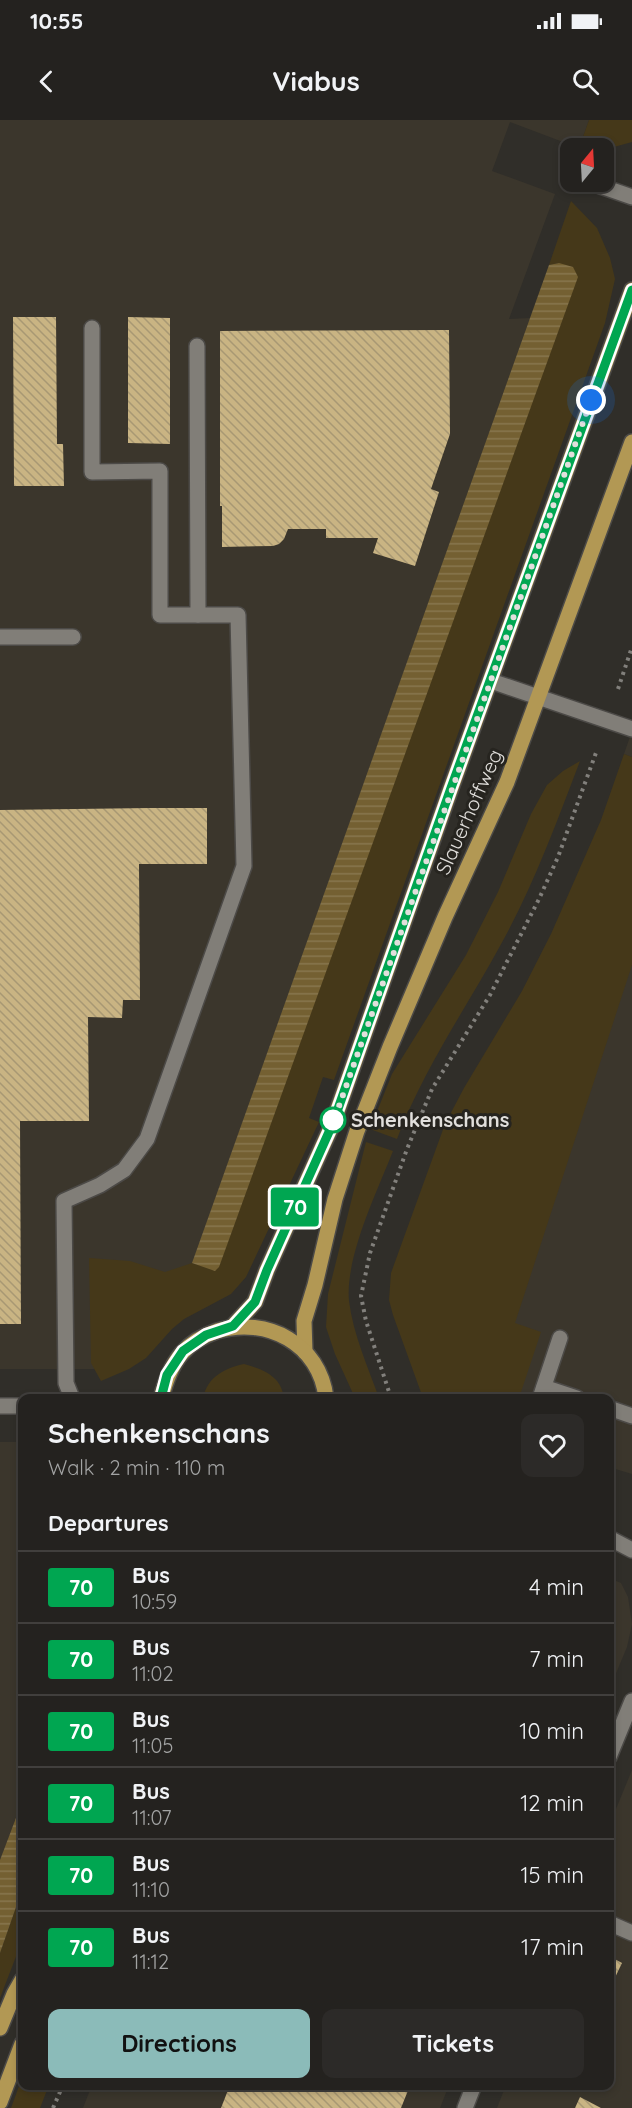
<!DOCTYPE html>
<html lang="en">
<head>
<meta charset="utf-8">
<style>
	:root { --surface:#24221f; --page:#2c2a28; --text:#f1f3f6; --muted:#a3a4a4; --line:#413f3d; --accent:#8bbbb9 }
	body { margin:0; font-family:Quicksand,sans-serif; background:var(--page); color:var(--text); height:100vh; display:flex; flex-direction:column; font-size:22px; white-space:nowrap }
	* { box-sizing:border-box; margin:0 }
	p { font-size:20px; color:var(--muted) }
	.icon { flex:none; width:33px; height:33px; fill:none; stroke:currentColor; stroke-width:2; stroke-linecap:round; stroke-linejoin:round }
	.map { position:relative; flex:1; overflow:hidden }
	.side { position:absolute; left:18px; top:1274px; width:596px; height:696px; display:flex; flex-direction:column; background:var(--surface); border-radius:12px; box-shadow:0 3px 9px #0003,0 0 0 2px var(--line) }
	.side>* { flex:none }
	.badge { padding:0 12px; border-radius:4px; font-size:21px; line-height:39px }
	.needle { width:39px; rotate:18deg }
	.buttons { position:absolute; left:560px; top:18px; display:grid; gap:12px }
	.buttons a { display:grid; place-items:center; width:54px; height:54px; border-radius:12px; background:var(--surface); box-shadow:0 3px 9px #0003,0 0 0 2px var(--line); font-size:30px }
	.you { position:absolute; width:30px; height:30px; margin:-15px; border:4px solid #fff; border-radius:50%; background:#1a73e8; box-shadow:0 0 0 9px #1a73e833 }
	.map>.badge { position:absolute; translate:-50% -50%; box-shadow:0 0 0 3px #fff }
	h2 { padding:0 30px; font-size:22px; line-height:54px }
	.round { display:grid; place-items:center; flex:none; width:63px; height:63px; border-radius:12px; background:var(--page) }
	.head { display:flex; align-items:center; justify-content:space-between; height:102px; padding:0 30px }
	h1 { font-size:28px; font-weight:700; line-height:45px }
	.primary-button { display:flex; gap:12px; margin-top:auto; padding:12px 30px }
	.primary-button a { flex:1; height:69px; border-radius:12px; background:var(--accent); color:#111; font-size:24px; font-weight:700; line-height:69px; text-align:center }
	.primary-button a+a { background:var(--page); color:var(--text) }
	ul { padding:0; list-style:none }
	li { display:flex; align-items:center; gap:18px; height:72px; padding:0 30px; border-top:2px solid var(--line) }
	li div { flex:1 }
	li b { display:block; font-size:22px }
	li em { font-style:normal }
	li .badge { min-width:66px; font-weight:700; text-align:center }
	.status { display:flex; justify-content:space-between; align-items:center; height:42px; padding:0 30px; background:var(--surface); direction:ltr }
	.status svg { height:16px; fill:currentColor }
	header { display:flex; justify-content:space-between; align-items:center; height:78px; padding:0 30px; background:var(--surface); font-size:27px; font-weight:700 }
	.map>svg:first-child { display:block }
	.built { fill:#3b362c }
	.grass { fill:#453819 }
	.water { fill:url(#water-rules) }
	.building { fill:url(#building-back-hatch) }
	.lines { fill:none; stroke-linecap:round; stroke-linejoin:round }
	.minor-casing { stroke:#4c4a47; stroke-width:18 }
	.major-casing { stroke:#4c4a47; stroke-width:18 }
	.path { stroke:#82807c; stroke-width:4; stroke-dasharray:3 4.5; stroke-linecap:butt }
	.minor { stroke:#817e78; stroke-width:15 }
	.major { stroke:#b29854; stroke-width:15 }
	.line-casing { stroke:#fff; stroke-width:14 }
	.line { stroke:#00a651; stroke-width:9 }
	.walk { stroke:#e1dfdc; stroke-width:6; stroke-dasharray:0 10.8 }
	.stop-dot { fill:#fff; stroke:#00a651; stroke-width:3 }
	.labels { text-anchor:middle; stroke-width:6; stroke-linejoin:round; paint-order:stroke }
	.street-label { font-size:20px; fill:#e1dfdc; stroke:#26241f }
	.stop-label { font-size:20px; font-weight:bold; fill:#e1dfdc; stroke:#26241f; text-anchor:start }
</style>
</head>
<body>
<div class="status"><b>10:55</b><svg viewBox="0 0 49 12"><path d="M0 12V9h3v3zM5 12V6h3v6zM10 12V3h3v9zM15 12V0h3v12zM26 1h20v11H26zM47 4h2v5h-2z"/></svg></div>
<header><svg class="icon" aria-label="back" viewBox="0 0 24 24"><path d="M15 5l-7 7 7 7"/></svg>Viabus<svg class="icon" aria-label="search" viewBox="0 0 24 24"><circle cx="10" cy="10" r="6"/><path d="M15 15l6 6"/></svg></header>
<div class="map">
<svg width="632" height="1988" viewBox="0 0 632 1988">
	<defs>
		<pattern id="water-rules" width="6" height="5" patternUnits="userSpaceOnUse" patternTransform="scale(1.5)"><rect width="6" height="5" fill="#746032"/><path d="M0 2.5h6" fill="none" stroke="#88764f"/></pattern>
		<pattern id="building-back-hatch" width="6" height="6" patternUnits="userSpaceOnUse" patternTransform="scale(1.5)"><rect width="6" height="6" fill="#c9b483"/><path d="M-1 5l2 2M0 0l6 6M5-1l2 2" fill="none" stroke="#a89873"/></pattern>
	</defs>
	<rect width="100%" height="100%" fill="#302e29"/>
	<g class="built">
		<path d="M0,0H589L579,28L510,2L492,51L555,74L509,199L530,198L193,1143L94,1249H0Z"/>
		<path d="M632,611V1354L609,1347V1278H426L632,637L624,634Z"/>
		<path d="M0,1322H22V1682L0,1740Z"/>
		<path d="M609,1458L621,1463L628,1477L632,1504L627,1527L609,1570Z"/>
		<path d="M632,1650V1988H497L506,1965H609V1706Z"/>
		<path d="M92,1965H449L440,1988H83Z"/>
	</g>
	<g class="grass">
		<path d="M589,0H632V22L603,30L579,28Z"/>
		<path d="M571,81L597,108L610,138L615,159L605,203L334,960L323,957L309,998L319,1002L246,1157L231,1174L184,1199L172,1209L146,1238L129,1249L101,1261L91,1243L89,1138L130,1141L165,1152L192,1143L202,1146L559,143L549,145Z"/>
		<path d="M624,634L632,637V845L515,1203L541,1212L519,1278H423L393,1195L389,1180L391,1153L445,1004L464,968L522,871L551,814L601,700Z"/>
		<path d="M580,641C556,704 533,767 500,826C465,890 423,950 397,1019L370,1009L392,954L466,835L498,772L531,694L547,665L563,651Z"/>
		<path d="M366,1022L393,1031C377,1072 345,1137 349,1181C353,1214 368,1247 379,1278H355L335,1234L326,1207L328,1174Z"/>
		<path d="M244,1244C263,1249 281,1256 284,1278H203C207,1257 225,1248 244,1244Z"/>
		<path d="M22,1770V1821L0,1878V1833Z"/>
		<path d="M22,1958V1965H49L40,1988H11Z"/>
	</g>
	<g class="water">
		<path d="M559,143L573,147L578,157L219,1147L215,1151L192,1143L549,145Z"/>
		<path d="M22,1682V1770L0,1833V1740Z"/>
	</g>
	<g class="building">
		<path d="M13,197H56L57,324H63L64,366H14Z"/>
		<path d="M128,197L170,198V324L128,323Z"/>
		<path d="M449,210L450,314L431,369L439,372L415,446L373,433L378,418H326V409H288L284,419L279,424L273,426L222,427V386H220V211Z"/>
		<path d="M149,688H207V744H139L140,880H123L122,898L88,897L89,1001H20L21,1204H0V690Z"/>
		<path d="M609,1836L622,1843L609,1870Z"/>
		<path d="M230,1965H401L409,1968L401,1988H221Z"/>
		<path d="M580,1977L601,1988H575Z"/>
	</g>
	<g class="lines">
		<defs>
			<g id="minor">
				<path d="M589,62L632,77"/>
				<path d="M197,226L198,495"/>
				<path d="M0,517H73"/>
				<path d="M491,561L632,609"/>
				<path d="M544,1267L577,1278"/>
				<path d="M72,1278L66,1263L64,1081L100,1065L124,1050L147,1019L244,746L238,495H160V351L92,352V208"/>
				<path d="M540,1278L560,1218"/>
				<path d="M0,1286H22"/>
				<path d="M609,1288L632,1296"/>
				<path d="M609,1418L632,1430"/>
				<path d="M609,1637L632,1581"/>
				<path d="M609,1803L632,1813"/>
				<path d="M465,1988L474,1965"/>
			</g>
			<g id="major">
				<path d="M233,1206L255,1182L267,1150L333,1003L451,668L632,170"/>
				<path d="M305,1232L304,1201L315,1165L335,1079L357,1011L390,927L445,797L507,662L632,322"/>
				<path d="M161,1278C166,1261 171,1246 182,1233C191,1223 205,1215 217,1211C267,1196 320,1224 326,1278"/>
				<path d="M0,1908L14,1874L22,1860"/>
				<path d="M0,1982L22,1924"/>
			</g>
		</defs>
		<use href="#minor" class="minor-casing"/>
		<use href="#major" class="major-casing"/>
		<g class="path">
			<path d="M618,569L632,527"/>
			<path d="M391,1278L366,1201L361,1176L370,1133L407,1029L432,969L490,875L539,779L558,737L597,630"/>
			<path d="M53,1988L63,1965"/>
		</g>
		<use href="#minor" class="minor"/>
		<use href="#major" class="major"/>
	</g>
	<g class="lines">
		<defs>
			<path id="line" d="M161,1278L167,1255L183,1231L206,1215L233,1206L255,1182L267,1150L333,1003L451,668L632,170"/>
		</defs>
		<use href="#line" class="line-casing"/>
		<use href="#line" class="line"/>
		<path class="walk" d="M333,1000V1003L591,280"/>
	</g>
	<circle class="stop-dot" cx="333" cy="1000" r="12"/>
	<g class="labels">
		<g class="street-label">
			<text transform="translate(469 692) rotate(-66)" y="7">Slauerhoffweg</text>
		</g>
		<g class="stop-label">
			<text x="351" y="1007">Schenkenschans</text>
		</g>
	</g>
</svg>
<div class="buttons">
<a><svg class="needle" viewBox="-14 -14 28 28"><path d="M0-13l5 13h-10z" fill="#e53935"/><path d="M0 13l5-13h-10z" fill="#a3a4a4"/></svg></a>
</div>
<div class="you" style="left:591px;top:280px"></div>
<b class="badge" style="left:295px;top:1087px;background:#00a651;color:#fff">70</b>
<section class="side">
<div class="head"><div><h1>Schenkenschans</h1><p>Walk · 2 min · 110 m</p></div><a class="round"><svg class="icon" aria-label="heart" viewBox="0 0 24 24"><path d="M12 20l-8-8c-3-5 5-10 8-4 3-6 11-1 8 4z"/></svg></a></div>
<h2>Departures</h2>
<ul>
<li><span class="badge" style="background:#00a651;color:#fff">70</span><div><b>Bus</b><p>10:59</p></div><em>4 min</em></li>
<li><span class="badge" style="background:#00a651;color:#fff">70</span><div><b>Bus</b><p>11:02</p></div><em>7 min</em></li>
<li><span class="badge" style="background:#00a651;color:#fff">70</span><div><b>Bus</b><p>11:05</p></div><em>10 min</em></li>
<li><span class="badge" style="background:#00a651;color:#fff">70</span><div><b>Bus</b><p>11:07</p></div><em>12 min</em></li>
<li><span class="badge" style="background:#00a651;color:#fff">70</span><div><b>Bus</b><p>11:10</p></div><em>15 min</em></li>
<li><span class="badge" style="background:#00a651;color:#fff">70</span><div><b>Bus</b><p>11:12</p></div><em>17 min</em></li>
</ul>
<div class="primary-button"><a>Directions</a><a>Tickets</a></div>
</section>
</div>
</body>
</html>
